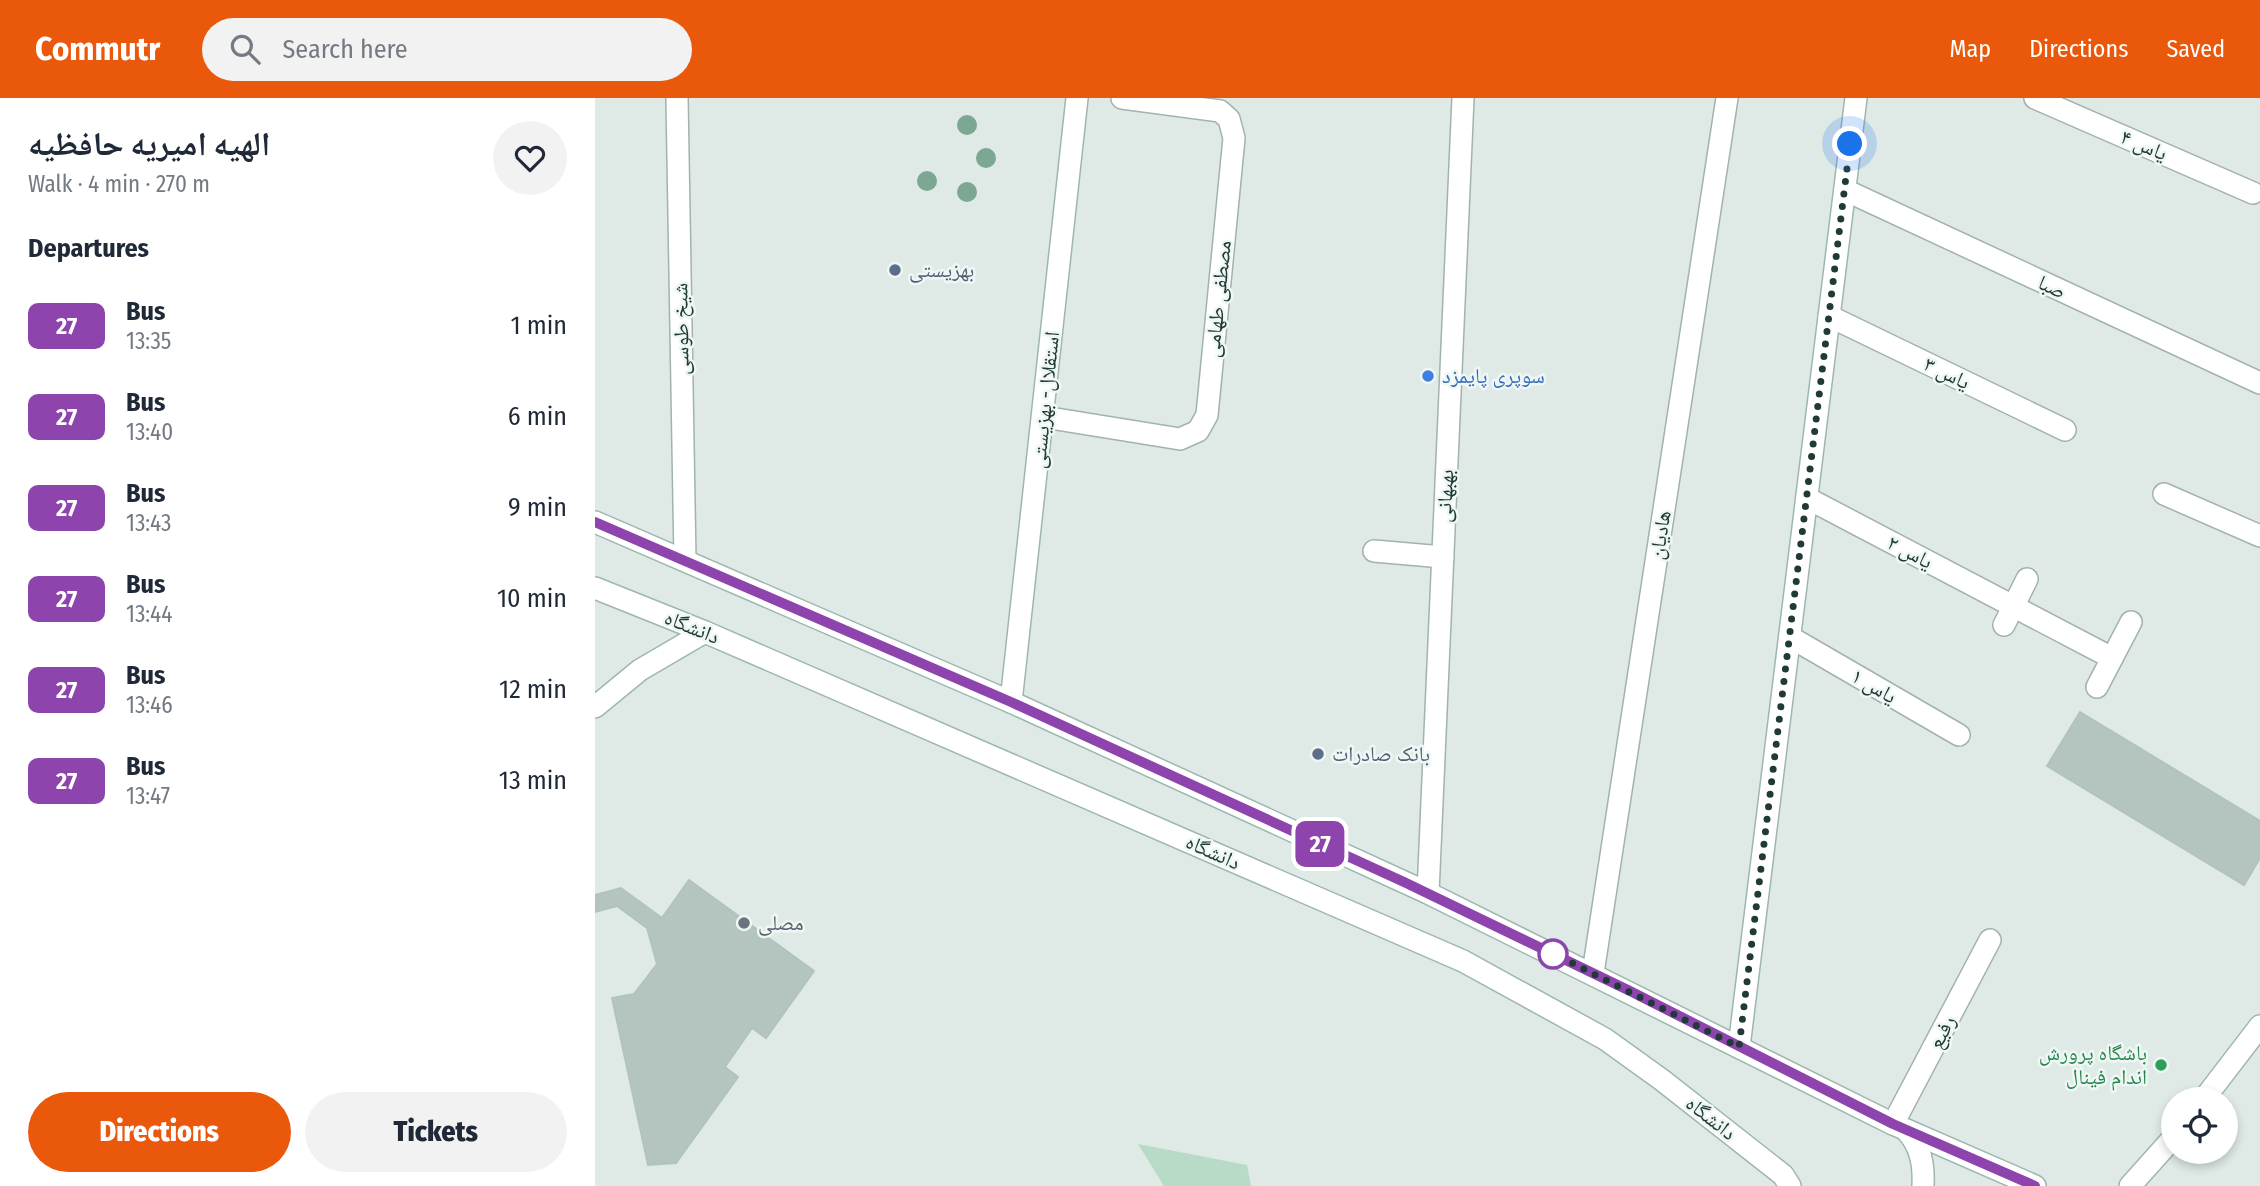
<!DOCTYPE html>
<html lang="en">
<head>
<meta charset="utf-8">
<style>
	:root { --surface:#fff; --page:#f2f2f3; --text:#1f2937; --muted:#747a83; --accent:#ea580c }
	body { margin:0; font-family:"Fira Sans Condensed","Noto Naskh Arabic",sans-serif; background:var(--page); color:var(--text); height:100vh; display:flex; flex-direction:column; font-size:26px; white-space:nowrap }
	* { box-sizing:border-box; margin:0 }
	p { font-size:23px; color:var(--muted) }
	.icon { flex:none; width:38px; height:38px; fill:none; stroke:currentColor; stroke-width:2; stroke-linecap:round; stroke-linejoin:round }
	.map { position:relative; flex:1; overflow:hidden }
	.side { display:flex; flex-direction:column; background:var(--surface); width:595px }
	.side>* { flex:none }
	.badge { padding:0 14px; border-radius:10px; font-size:24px; line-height:46px }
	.fabs { position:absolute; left:1566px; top:989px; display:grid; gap:14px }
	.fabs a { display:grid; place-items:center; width:77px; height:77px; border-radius:50%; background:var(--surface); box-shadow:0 4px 10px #0003; font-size:35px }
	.you { position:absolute; width:35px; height:35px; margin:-18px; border:5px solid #fff; border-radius:50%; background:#1a73e8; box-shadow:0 0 0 10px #1a73e833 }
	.map>.badge { position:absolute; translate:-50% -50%; box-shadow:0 0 0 4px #fff }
	h2 { padding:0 28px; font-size:26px; line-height:63px }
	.round { display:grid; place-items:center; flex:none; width:74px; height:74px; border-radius:37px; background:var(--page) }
	.overview { display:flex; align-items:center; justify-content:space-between; height:119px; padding:0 28px }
	h1 { font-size:33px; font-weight:800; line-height:52px }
	.primary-button { display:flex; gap:14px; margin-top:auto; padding:14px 28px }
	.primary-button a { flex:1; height:80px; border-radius:42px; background:var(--accent); color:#fff; font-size:28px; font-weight:800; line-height:80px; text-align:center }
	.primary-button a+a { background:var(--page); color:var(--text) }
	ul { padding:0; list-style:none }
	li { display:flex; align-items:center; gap:21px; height:91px; padding:0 28px }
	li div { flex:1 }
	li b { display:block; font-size:26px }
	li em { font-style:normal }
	li .badge { min-width:77px; font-weight:700; text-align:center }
	header { display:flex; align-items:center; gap:42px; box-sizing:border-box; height:98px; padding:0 35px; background:var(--accent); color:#fff }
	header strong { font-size:33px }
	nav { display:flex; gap:38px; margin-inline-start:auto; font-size:24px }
	.search { width:490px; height:63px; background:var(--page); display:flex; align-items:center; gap:18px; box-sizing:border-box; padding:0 24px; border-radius:38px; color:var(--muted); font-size:26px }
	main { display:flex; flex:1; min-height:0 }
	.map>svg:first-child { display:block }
	.green { fill:#b8dbc7 }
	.building { fill:#b4c5c0; stroke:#b2c3bf; stroke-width:2 }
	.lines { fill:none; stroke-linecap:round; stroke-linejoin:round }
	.street-casing { stroke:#a2b2af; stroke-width:24 }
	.secondary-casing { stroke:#9eb6b1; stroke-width:24 }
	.street { stroke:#fff; stroke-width:21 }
	.secondary { stroke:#fff; stroke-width:21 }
	.tree { fill:#7ca794 }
	.line-casing { stroke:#fff; stroke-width:16 }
	.line { stroke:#8e44ad; stroke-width:10 }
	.walk { stroke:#203a37; stroke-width:7; stroke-dasharray:0 12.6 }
	.service-dot { fill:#5c6f8a; stroke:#eff7f4; stroke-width:2.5 }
	.shop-dot { fill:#3f7fe0; stroke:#eff7f4; stroke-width:2.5 }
	.worship-dot { fill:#6b7280; stroke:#eff7f4; stroke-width:2.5 }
	.stop-dot { fill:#fff; stroke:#8e44ad; stroke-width:3.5 }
	.leisure-dot { fill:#2e9e5b; stroke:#eff7f4; stroke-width:2.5 }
	.labels { text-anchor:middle; stroke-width:5; stroke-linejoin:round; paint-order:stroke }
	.street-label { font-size:21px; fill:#203a37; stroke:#eff7f4 }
	.service-label { font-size:21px; fill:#4e5e75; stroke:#eff7f4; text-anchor:start }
	.shop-label { font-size:21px; fill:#366cbe; stroke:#eff7f4; text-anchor:start }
	.worship-label { font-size:21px; fill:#5b616d; stroke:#eff7f4; text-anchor:start }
	.leisure-label { font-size:21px; fill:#27864d; stroke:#eff7f4; text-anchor:end }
</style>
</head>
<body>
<header>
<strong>Commutr</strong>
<div class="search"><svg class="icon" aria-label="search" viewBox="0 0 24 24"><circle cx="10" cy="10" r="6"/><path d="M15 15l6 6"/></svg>Search here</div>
<nav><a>Map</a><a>Directions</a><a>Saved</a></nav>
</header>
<main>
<section class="side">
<div class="overview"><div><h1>الهیه امیریه حافظیه</h1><p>Walk · 4 min · 270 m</p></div><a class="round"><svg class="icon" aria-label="heart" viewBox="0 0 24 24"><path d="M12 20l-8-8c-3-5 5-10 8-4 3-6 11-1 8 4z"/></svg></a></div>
<h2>Departures</h2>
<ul>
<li><span class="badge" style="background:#8e44ad;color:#fff">27</span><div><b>Bus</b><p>13:35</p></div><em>1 min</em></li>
<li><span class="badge" style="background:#8e44ad;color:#fff">27</span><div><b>Bus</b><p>13:40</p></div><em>6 min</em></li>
<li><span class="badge" style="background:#8e44ad;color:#fff">27</span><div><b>Bus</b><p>13:43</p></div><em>9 min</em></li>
<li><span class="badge" style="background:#8e44ad;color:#fff">27</span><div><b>Bus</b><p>13:44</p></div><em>10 min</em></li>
<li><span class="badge" style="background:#8e44ad;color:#fff">27</span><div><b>Bus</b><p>13:46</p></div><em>12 min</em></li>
<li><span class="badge" style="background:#8e44ad;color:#fff">27</span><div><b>Bus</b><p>13:47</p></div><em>13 min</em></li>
</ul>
<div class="primary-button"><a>Directions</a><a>Tickets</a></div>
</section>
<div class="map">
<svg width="1665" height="1088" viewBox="0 0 1665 1088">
	<rect width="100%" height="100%" fill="#dfeae7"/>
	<path class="green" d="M543,1046L652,1067L656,1088H569Z"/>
	<g class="building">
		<path d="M1485,614L1665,723V760L1649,787L1452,668Z"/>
		<path d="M94,782L219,873L171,940L157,930L130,969L143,979L81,1065L53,1067L17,900L39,896L62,866L52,830L22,808L0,814V797L26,790L67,820Z"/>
	</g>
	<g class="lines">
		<defs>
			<g id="street">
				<path d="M82,0L90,462"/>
				<path d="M1440,0L1658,95"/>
				<path d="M1250,92L1665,285"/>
				<path d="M1234,218L1470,332"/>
				<path d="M449,319L585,341L603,333L612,317L639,40L634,21L625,13L527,0"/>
				<path d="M1569,396L1665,438"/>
				<path d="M1212,400L1517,560"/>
				<path d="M779,453L848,459"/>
				<path d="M1409,527L1432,481"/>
				<path d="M1195,539L1364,637"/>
				<path d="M1502,589L1536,524"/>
				<path d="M833,795L868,0"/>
				<path d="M998,875L1132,0"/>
				<path d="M1298,1026L1395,842"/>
			</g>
			<g id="secondary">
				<path d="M0,424L416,604L833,795L1298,1026L1440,1088"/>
				<path d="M0,490L110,534L868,863L1010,941L1067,982L1188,1077L1195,1088"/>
				<path d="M416,604L482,0"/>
				<path d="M0,609L45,572L110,534"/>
				<path d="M1144,949L1261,0"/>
				<path d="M1609,1001L1665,928"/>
				<path d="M1311,1032C1326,1048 1329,1067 1328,1088"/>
				<path d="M1535,1088L1578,1040"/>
			</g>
		</defs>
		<use href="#street" class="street-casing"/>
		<use href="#secondary" class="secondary-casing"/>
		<use href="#street" class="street"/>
		<use href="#secondary" class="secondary"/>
	</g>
	<g class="tree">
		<circle cx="372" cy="27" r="10"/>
		<circle cx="391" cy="60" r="10"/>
		<circle cx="332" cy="83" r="10"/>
		<circle cx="372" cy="94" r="10"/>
	</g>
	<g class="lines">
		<defs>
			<path id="line" d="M0,424L416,604L809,784L1035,893L1298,1026L1440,1088"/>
		</defs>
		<use href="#line" class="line-casing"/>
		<use href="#line" class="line"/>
		<path class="walk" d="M958,856L951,852L1144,949L1255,46"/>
	</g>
	<g class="service-dot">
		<circle cx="300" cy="172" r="7"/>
		<circle cx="723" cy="656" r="7"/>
	</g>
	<circle class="shop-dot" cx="833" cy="278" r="7"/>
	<circle class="worship-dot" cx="149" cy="825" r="7"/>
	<circle class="stop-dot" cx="958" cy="856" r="14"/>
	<circle class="leisure-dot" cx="1566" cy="967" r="7"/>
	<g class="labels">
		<g class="street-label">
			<text transform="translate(1549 47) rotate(23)" y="7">یاس ۴</text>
			<text transform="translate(1457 189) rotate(25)" y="7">صبا</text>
			<text transform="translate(623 201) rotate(-84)" y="7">مصطفی طهامی</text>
			<text transform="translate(86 231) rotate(-91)" y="7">شیخ طوسی</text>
			<text transform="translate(1352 275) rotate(26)" y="7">یاس ۳</text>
			<text transform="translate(450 302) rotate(-84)" y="7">استقلال- بهزیستی</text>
			<text transform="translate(850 398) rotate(-87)" y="7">بهبهانی</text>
			<text transform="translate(1065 437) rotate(-81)" y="7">هادیان</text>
			<text transform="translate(1315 454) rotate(28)" y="7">یاس ۲</text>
			<text transform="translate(97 529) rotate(22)" y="7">دانشگاه</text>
			<text transform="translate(1279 588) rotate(30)" y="7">یاس ۱</text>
			<text transform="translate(618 754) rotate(24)" y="7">دانشگاه</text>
			<text transform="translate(1347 934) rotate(-62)" y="7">رفیع</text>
			<text transform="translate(1116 1020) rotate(38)" y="7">دانشگاه</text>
		</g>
		<g class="service-label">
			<text x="314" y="179">بهزیستی</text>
			<text x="737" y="663">بانک صادرات</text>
		</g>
		<g class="shop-label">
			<text x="847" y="285">سوپری پایمزد</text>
		</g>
		<g class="worship-label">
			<text x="163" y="832">مصلی</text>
		</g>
		<g class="leisure-label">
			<text x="1552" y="962">باشگاه پرورش<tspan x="1552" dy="24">اندام فینال</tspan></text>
		</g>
	</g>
</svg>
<div class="fabs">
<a><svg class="icon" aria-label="locate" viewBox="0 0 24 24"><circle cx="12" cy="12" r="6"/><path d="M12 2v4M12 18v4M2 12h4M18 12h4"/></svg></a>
</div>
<div class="you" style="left:1255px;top:46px"></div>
<b class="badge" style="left:725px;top:746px;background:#8e44ad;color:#fff">27</b>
</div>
</main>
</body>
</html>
